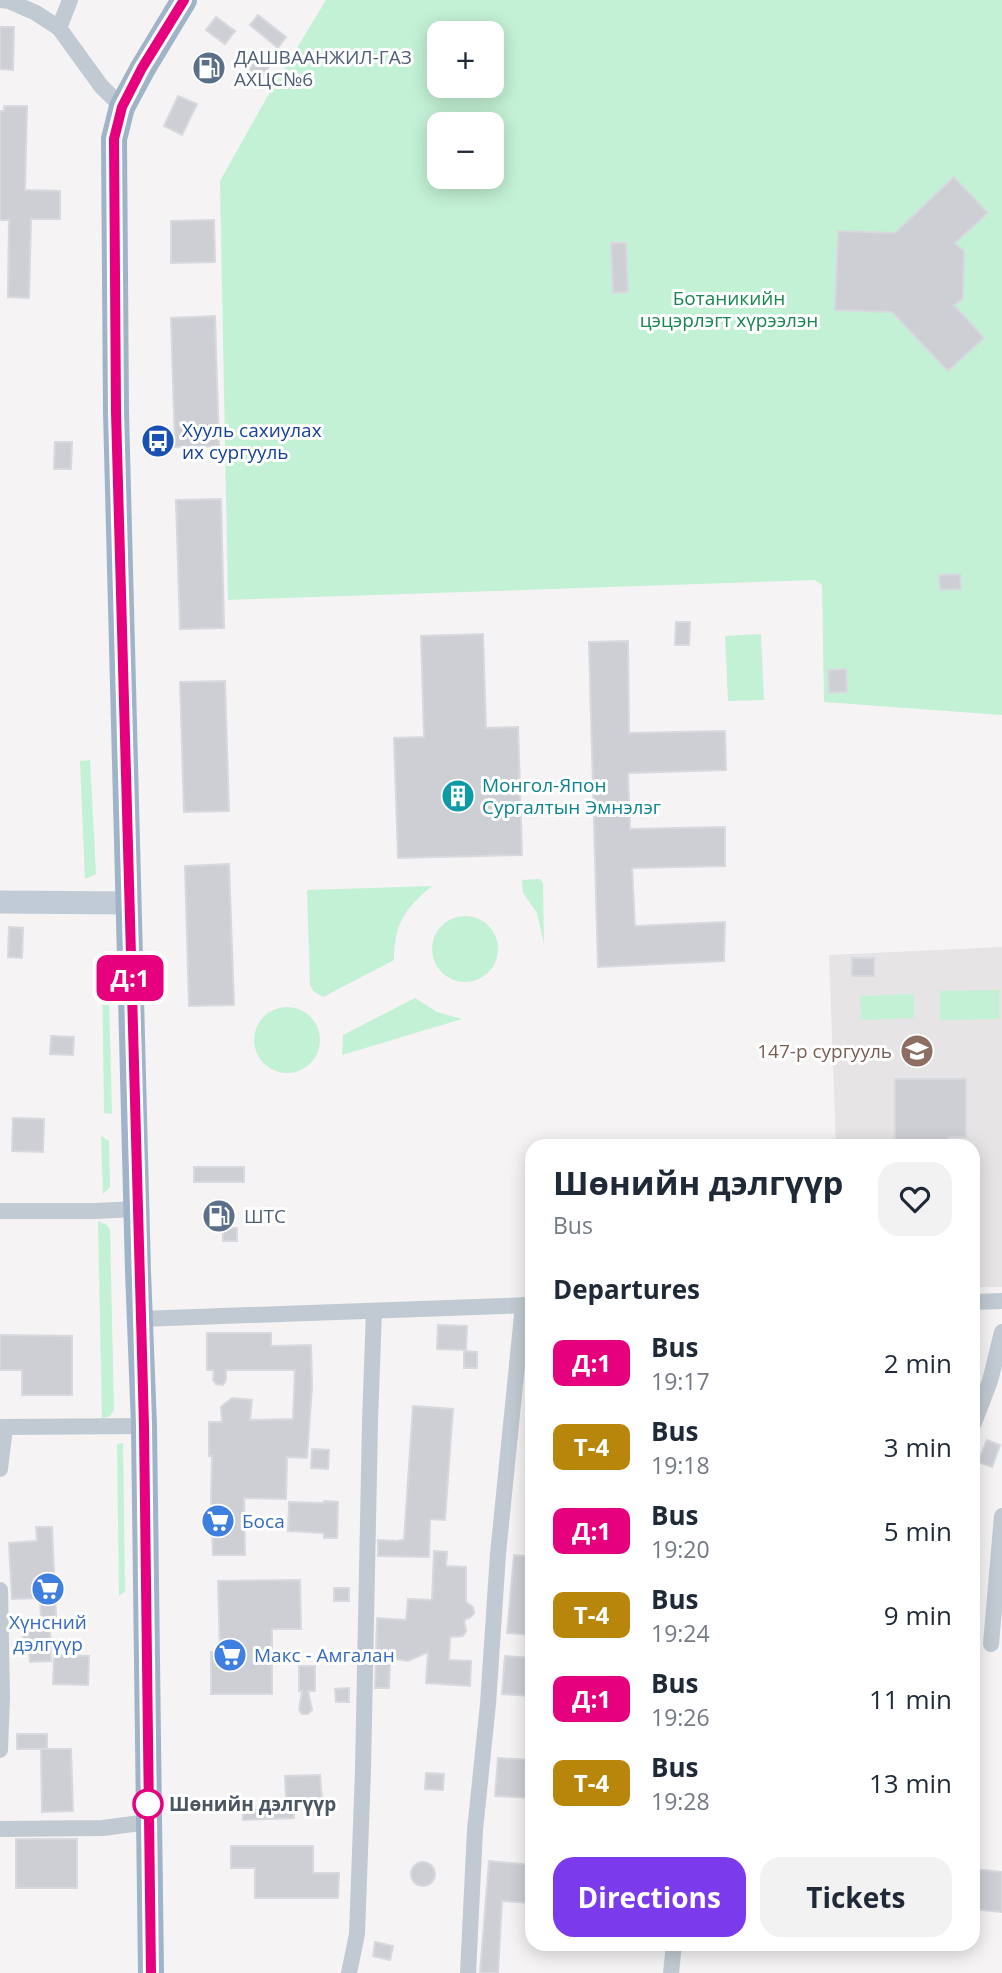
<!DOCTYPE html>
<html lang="en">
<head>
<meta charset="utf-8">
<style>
	:root { --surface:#fff; --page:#f2f2f3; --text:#1f2937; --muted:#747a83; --accent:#7c3aed }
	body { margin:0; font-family:"Open Sans",sans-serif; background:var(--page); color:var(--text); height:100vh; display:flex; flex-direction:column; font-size:26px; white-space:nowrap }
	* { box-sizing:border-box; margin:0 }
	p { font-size:23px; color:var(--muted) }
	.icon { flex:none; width:38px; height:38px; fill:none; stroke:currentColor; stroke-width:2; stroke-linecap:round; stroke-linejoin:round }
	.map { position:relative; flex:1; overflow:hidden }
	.side { position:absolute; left:525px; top:1139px; width:455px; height:812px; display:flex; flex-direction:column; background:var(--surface); border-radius:21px; box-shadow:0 4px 18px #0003 }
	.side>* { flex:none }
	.badge { padding:0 14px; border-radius:10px; font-size:24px; line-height:46px }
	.buttons { position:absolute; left:427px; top:21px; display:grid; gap:14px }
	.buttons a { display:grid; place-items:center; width:77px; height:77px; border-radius:14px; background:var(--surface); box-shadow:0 4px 18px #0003; font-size:35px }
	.map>.badge { position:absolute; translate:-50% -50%; box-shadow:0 0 0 4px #fff }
	h2 { padding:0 28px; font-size:26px; line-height:63px }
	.round { display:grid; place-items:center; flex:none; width:74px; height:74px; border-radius:21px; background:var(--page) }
	.overview { display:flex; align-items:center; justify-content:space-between; height:119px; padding:0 28px }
	h1 { font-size:33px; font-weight:700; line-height:52px }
	.button { display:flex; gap:14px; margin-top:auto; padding:14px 28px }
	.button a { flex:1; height:80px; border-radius:21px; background:var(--accent); color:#fff; font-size:28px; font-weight:700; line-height:80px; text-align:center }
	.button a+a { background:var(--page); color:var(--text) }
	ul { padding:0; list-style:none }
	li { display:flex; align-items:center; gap:21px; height:84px; padding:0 28px }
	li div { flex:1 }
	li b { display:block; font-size:26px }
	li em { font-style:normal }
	li .badge { min-width:77px; font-weight:700; text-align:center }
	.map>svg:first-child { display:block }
	.education { fill:#e6e4e5 }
	.green { fill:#c3f1d5; fill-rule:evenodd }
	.building { fill:#cdcfd5; stroke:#d7d9de; stroke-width:2 }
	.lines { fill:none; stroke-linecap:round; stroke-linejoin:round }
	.minor { stroke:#c1cad2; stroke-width:16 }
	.secondary { stroke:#c1cbd6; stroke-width:23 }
	.trunk { stroke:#9fb4c9; stroke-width:26 }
	.line-casing { stroke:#fff; stroke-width:16 }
	.line { stroke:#e6007e; stroke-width:10 }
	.stop-dot { fill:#fff; stroke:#e6007e; stroke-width:3.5 }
	.labels { text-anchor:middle; stroke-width:6; stroke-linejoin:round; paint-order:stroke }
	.service-label { font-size:19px; fill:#4e5e75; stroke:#fff; text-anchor:start }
	.park-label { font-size:19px; fill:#17864f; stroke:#fff }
	.transit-label { font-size:19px; fill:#164399; stroke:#fff; text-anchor:start }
	.culture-label { font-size:19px; fill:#0d838f; stroke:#fff; text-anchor:start }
	.education-label { font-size:19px; fill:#785e54; stroke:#fff; text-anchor:end }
	.shop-label { font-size:19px; fill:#366cbe; stroke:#fff; text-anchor:start }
	.stop-label { font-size:19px; font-weight:bold; fill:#4a5661; stroke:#fff; text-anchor:start }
</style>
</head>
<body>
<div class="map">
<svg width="1002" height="1973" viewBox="0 0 1002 1973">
	<rect width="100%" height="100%" fill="#f5f3f3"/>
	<path class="education" d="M1002,947V1287H973V1146H836L829,955Z"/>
	<g class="green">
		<path d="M326,0H1002V715L824,702L822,585L815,580L228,600L220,181L266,99ZM439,33H492V86H439ZM439,124H492V177H439Z"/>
		<path d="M761,634L764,700L728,701L725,636Z"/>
		<path d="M90,760L96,874L85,879L80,761Z"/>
		<path d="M540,879L543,883L544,944L537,913L523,893L522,880Z"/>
		<path d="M432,886C405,908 394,924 394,960L323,997L313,991L310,985L307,890Z"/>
		<circle cx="465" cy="949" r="33"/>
		<path d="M102,961H108L112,1114L104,1113Z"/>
		<path d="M999,990V1019L940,1020V991Z"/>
		<path d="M914,994V1018L861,1020L860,996Z"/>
		<path d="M415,998L437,1012L462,1019L342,1055L343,1035Z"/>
		<circle cx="287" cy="1040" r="33"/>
		<path d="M101,1136L109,1141L110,1187L103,1194Z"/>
		<path d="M98,1221L107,1225L110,1230L114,1410L110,1416L102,1419Z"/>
		<path d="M123,1443L125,1591L119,1596L117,1444Z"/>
	</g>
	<g class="building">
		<path d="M258,15L286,37L278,48L250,25Z"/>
		<path d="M216,17L235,31L225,44L206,30Z"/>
		<path d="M0,27H14L13,70L0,69Z"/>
		<path d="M256,58L269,67L261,79H255L247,72Z"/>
		<path d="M178,96L197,104L182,135L164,126Z"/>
		<path d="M4,106H27L25,190L60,191V219H31L29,298L8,297L9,220H0V111H4Z"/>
		<path d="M954,177L988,213L955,243L964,251L963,299L954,305L984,338L948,371L892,312L835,310L838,231L895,233Z"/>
		<path d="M214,220L215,262L171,263V221Z"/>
		<path d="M611,243H626L628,292L613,293Z"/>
		<path d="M215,316L219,446L175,447L171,318Z"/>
		<path d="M55,442H72L71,469H54Z"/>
		<path d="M221,499L224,628L180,629L176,500Z"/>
		<path d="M960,574L961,589L940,590L939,575Z"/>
		<path d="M676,622H690L689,645H675Z"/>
		<path d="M483,634L486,728L518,727L522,855L398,858L394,738L424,737L421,636Z"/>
		<path d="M628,641L629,733L725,731L726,770L628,773L630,829L725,827V866L632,868L635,926L725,922L724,961L598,967L589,642Z"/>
		<path d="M846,669L847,692L829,693L828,670Z"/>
		<path d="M225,681L229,811L184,812L180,682Z"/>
		<path d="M229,864L234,1005L189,1006L185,866Z"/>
		<path d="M9,927L23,928L22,958L8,957Z"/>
		<rect x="852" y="958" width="22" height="18"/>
		<path d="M51,1036L74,1037L73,1055L50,1054Z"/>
		<path d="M895,1079H966V1137H948V1146H895Z"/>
		<path d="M13,1118L44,1119L43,1152L12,1151Z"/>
		<rect x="194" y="1167" width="50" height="15"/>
		<rect x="223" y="1228" width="14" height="13"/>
		<path d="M438,1325L467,1326L466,1350L437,1349Z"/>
		<path d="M207,1333H271V1346L311,1345L312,1387L307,1458L287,1457L286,1499L244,1498L245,1555H213L211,1498L212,1456H209V1422H222L221,1407L232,1398L252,1400L250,1420L293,1419L295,1370H226V1380L223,1385L216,1384L213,1380L214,1370H207Z"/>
		<path d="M0,1335L72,1336V1395H22V1370H0Z"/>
		<path d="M464,1351L477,1352V1368H464Z"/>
		<path d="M413,1406L453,1409L445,1520L430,1519L429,1557L378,1556V1540L400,1541V1540H404Z"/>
		<path d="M987,1440L1000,1445L992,1467L978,1462Z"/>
		<path d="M312,1449L329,1450L328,1469L311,1468Z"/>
		<path d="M324,1501L338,1502L337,1538H324V1533L288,1531L289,1502L324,1503Z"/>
		<path d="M36,1527H52L56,1616L41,1617L40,1598L12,1599L9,1543L37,1541Z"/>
		<path d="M434,1551L447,1552L446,1566L466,1567V1602L473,1607L474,1613L471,1617L464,1620L466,1631L463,1636L450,1637L449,1660L471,1661L470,1686L426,1683L428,1652L408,1661L390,1658L389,1688H375L377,1618L406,1620L408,1599L432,1600Z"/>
		<path d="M514,1555L532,1557V1635L507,1633Z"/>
		<path d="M300,1580L301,1629H272V1694H211V1652H220L218,1581Z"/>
		<rect x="334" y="1588" width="15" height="13"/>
		<path d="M50,1629L51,1661L30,1662L29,1649H23V1636H28V1630Z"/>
		<path d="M54,1655L89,1656L88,1685L53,1684Z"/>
		<path d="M505,1656L532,1658V1696L502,1694Z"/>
		<path d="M299,1666H315V1691H308L312,1710L308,1714H302L299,1710L302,1691H299Z"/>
		<path d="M349,1688V1702H336L335,1689Z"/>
		<rect x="17" y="1734" width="30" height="15"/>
		<path d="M41,1749H71L73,1811L42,1812Z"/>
		<path d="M498,1758L532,1760V1798L495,1796Z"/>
		<path d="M426,1773L444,1774L443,1790L425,1789Z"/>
		<path d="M320,1775L322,1799L286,1800L285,1776Z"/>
		<path d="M293,1806L294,1818L243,1820V1808Z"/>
		<rect x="16" y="1839" width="61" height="49"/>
		<path d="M231,1846H313V1873H339L338,1898H255V1868H231Z"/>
		<path d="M489,1861L532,1865V1903L502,1901L498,1973H480Z"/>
		<circle cx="423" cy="1874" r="12"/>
		<path d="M973,1869L1002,1872V1912L973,1909Z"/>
		<path d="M375,1942L393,1946L390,1960L373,1956Z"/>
	</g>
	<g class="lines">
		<g class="minor">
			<path d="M0,0L9,1L36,13L59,28L101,86L122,107"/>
			<path d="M59,28L70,0"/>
			<path d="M0,1211H95L137,1209"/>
			<path d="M973,1302L1002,1301"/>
			<path d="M140,1319L532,1305"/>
			<path d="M973,1425L990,1381L1002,1332"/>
			<path d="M0,1427L144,1426"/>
			<path d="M0,1469L5,1427"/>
			<path d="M0,1590L2,1697L0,1750"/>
			<path d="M991,1644L1002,1516"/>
			<path d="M0,1829L103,1828L148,1822"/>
			<path d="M349,1973L357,1934L363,1770L370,1422L374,1311"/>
			<path d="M468,1973L475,1830L488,1704L498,1554L523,1305"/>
			<path d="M671,1973L674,1944"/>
		</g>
		<path class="secondary" d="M0,902L129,903"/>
		<path class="trunk" d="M151,1973L144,1426L138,1271L116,412L114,139L122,107L143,68L184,0"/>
	</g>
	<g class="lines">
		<defs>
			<path id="line" d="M151,1973L144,1426L116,412L114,139L122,107L142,68L184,0"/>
		</defs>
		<use href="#line" class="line-casing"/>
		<use href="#line" class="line"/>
	</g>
	<defs>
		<symbol id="fuel-disc" viewBox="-11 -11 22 22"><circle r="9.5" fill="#5c6f8a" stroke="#fff"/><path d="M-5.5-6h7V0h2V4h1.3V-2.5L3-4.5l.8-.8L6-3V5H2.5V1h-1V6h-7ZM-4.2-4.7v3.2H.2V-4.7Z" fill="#fff"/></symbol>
		<symbol id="bus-disc" viewBox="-11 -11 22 22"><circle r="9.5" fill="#1a4fb4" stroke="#fff"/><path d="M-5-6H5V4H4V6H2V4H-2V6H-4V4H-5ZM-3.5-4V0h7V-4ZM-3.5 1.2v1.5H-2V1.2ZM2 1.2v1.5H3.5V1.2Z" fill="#fff"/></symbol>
		<symbol id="building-disc" viewBox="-11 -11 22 22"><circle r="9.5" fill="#0f9aa8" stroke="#fff"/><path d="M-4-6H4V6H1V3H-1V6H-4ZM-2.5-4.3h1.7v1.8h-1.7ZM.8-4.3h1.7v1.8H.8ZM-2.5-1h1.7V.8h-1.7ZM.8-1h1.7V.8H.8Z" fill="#fff"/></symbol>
		<symbol id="school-disc" viewBox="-11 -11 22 22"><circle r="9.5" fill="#8d6e63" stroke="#fff"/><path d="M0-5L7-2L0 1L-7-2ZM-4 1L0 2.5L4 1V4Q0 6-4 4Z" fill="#fff"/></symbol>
		<symbol id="supermarket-disc" viewBox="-11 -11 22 22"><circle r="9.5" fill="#3f7fe0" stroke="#fff"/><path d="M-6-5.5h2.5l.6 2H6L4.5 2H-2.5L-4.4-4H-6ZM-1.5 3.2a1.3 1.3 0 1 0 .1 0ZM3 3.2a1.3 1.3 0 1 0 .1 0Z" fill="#fff"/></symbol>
	</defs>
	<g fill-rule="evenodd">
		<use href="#fuel-disc" x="190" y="49" width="38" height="38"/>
		<use href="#bus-disc" x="139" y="422" width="38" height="38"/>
		<use href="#building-disc" x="439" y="777" width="38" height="38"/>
		<use href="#school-disc" x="898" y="1032" width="38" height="38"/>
		<use href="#fuel-disc" x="200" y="1197" width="38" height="38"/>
		<use href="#supermarket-disc" x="199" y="1502" width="38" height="38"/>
		<use href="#supermarket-disc" x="29" y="1570" width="38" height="38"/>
		<use href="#supermarket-disc" x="211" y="1636" width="38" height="38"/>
	</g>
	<circle class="stop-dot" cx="148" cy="1804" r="14"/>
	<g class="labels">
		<g class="service-label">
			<text x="234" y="64">ДАШВААНЖИЛ-ГАЗ<tspan x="234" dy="22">АХЦС№6</tspan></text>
			<text x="244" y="1223">ШТС</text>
		</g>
		<g class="park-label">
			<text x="729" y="305">Ботаникийн<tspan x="729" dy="22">цэцэрлэгт хүрээлэн</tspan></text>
		</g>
		<g class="transit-label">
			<text x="182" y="437">Хууль сахиулах<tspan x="182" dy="22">их сургууль</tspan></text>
		</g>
		<g class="culture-label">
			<text x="482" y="792">Монгол-Япон<tspan x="482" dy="22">Сургалтын Эмнэлэг</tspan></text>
		</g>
		<g class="education-label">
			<text x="892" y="1058">147-р сургууль</text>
		</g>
		<g class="shop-label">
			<text x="242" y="1528">Боса</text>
			<text x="48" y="1629" text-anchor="middle">Хүнсний<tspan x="48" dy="22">дэлгүүр</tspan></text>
			<text x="254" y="1662">Макс - Амгалан</text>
		</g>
		<g class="stop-label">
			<text x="169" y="1811">Шөнийн дэлгүүр</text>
		</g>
	</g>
</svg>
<div class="buttons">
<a>+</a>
<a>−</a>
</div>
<b class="badge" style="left:130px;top:978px;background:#e6007e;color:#fff">Д:1</b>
<section class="side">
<div class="overview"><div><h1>Шөнийн дэлгүүр</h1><p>Bus</p></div><a class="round"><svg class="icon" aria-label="heart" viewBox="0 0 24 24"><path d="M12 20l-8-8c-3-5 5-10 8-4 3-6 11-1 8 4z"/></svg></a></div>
<h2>Departures</h2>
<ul>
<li><span class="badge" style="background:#e6007e;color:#fff">Д:1</span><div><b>Bus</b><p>19:17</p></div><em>2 min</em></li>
<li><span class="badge" style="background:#b8860b;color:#fff">Т-4</span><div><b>Bus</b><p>19:18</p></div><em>3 min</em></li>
<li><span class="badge" style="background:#e6007e;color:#fff">Д:1</span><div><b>Bus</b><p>19:20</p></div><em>5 min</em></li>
<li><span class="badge" style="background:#b8860b;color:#fff">Т-4</span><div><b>Bus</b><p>19:24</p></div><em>9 min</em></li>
<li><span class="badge" style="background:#e6007e;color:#fff">Д:1</span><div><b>Bus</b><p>19:26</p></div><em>11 min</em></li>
<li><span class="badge" style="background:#b8860b;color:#fff">Т-4</span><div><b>Bus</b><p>19:28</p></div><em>13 min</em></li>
</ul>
<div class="button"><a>Directions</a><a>Tickets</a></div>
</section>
</div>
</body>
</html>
